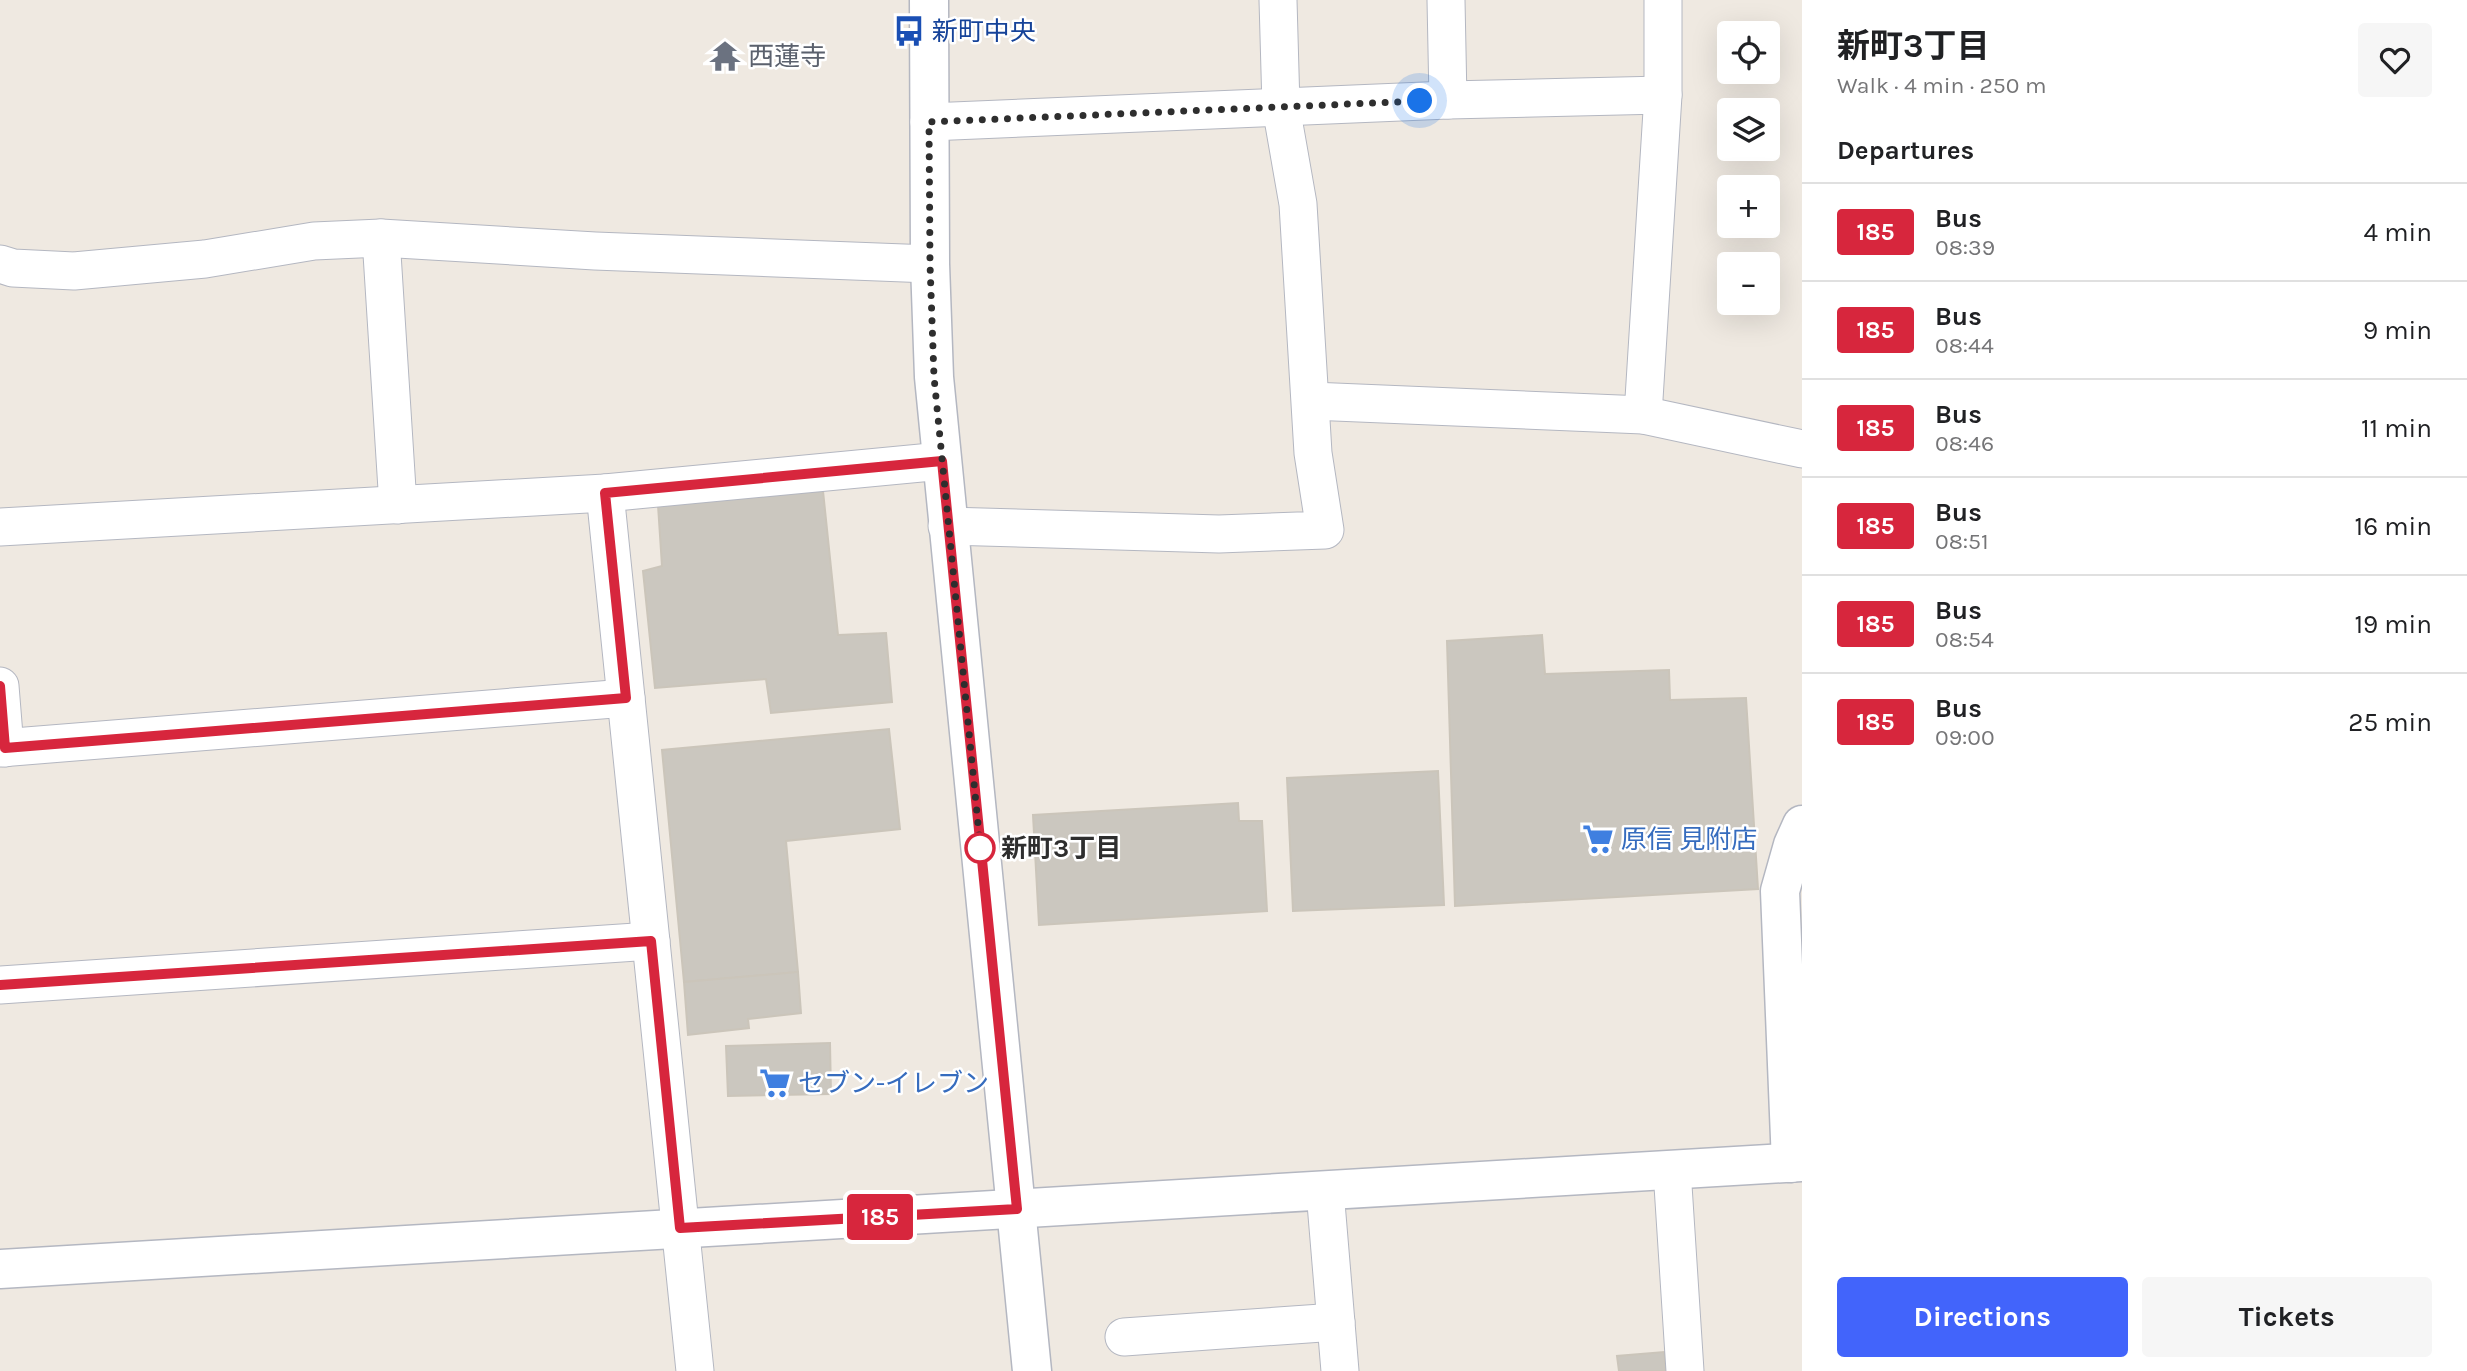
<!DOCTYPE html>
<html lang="en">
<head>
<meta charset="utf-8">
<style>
	:root { --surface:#fff; --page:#f6f6f6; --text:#202124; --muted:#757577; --line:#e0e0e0; --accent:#4264fb }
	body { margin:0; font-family:Karla,"Noto Sans JP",sans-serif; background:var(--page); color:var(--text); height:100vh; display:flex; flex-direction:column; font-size:26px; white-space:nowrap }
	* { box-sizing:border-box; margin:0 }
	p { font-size:23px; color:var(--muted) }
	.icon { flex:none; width:38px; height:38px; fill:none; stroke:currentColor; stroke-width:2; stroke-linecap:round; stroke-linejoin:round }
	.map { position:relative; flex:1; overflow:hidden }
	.details { display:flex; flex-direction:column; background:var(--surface); width:665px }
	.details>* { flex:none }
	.badge { padding:0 14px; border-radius:5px; font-size:24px; line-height:46px }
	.tools { position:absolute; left:1717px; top:21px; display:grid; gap:14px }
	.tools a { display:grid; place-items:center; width:63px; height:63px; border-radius:7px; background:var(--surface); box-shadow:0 7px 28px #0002; font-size:35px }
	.you { position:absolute; width:35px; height:35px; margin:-18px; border:5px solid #fff; border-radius:50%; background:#1a73e8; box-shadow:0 0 0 10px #1a73e833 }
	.map>.badge { position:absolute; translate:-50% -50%; box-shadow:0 0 0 4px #fff }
	h2 { padding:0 35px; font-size:26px; line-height:63px }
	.round { display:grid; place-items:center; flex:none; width:74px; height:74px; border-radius:7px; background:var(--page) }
	.head { display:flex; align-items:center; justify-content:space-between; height:119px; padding:0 35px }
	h1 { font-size:33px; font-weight:700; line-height:52px }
	.primary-button { display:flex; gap:14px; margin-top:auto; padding:14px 35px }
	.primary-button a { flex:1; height:80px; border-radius:7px; background:var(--accent); color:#fff; font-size:28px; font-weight:700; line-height:80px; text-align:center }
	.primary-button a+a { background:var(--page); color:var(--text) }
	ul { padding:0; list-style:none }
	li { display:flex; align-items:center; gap:21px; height:98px; padding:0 35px; border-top:2px solid var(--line) }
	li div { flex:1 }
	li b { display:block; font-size:26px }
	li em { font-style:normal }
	li .badge { min-width:77px; font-weight:700; text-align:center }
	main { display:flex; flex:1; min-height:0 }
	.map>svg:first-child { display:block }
	.building { fill:#cbc7bf; stroke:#cbc5ba; stroke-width:2 }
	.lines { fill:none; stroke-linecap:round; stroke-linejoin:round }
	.minor-casing { stroke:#b4b7c1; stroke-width:39 }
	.tertiary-casing { stroke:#b4b7c1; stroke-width:41 }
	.minor { stroke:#fff; stroke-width:37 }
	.tertiary { stroke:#fff; stroke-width:38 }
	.line-casing { stroke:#fff; stroke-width:16 }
	.line { stroke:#d7263d; stroke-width:10 }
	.walk { stroke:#2e2e2e; stroke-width:7; stroke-dasharray:0 12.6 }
	.stop-dot { fill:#fff; stroke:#d7263d; stroke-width:3.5 }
	.labels { text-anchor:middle; stroke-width:5; stroke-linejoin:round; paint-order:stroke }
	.transit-label { font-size:26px; fill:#164399; stroke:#fff; text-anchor:start }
	.worship-label { font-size:26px; fill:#5b616d; stroke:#fff; text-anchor:start }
	.shop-label { font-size:26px; fill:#366cbe; stroke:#fff; text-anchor:start }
	.stop-label { font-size:26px; font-weight:bold; fill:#2e2e2e; stroke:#fff; text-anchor:start }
</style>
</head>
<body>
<main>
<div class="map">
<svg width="1802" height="1371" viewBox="0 0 1802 1371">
	<rect width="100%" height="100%" fill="#efe9e1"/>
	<g class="building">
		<path d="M823,491L838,635L886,633L892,702L771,713L766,679L655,688L643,571L662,566L658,505Z"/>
		<path d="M1542,635L1545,674L1669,670L1670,700L1746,698L1758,889L1455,906L1447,641Z"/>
		<path d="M889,729L900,829L786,841L798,972L684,982L662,750Z"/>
		<path d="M1438,771L1444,905L1293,911L1287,778Z"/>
		<path d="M1238,803L1239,821H1262L1267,911L1039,925L1033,815Z"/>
		<path d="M798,972L801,1013L748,1019L749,1028L688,1035L684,982Z"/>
		<path d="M830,1043L831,1094L728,1096L726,1046Z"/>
		<path d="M1664,1352L1666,1371H1619L1617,1356Z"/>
	</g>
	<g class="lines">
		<defs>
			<g id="minor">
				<path d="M1446,0L1448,100"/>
				<path d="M929,122L1448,100L1663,95"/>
				<path d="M381,238L398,505"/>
				<path d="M0,264L13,268L74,271L205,259L314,241L381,238L595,251L930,264"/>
				<path d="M1311,401L1643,415L1802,449"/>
				<path d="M1643,415L1663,95V0"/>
				<path d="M605,493L695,1371"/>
				<path d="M947,526L1219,534L1325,530L1313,453L1298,204L1281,107L1278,0"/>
				<path d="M0,527L605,493L942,461"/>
				<path d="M0,686L5,748"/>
				<path d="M0,748L626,698"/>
				<path d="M0,985L651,941"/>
				<path d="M1672,1170L1685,1371"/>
				<path d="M1325,1191L1340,1371"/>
				<path d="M1124,1337L1336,1322"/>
			</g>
			<g id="tertiary">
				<path d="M929,0L930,264L934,377L1032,1371"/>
				<path d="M1791,1163L1780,891L1793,845L1802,825"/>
				<path d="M0,1269L1802,1162"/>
			</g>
		</defs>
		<use href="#minor" class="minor-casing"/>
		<use href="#tertiary" class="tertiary-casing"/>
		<use href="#minor" class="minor"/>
		<use href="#tertiary" class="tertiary"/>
	</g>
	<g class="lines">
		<defs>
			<path id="line" d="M0,686L5,748L626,698L605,493L942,461L1017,1209L680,1228L651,941L0,985"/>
		</defs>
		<use href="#line" class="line-casing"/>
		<use href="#line" class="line"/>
		<path class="walk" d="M980,848L981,854L934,377L930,264L929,122L1420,101"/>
	</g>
	<defs>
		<symbol id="bus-bare" viewBox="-9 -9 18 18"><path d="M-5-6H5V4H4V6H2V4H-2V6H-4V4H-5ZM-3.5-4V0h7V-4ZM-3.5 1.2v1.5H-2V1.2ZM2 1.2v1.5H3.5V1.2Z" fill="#1a4fb4" stroke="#fff" stroke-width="2.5" paint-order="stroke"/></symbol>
		<symbol id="temple-bare" viewBox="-9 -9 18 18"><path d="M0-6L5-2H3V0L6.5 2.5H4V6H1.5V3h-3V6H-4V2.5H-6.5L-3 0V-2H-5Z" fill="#6b7280" stroke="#fff" stroke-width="2.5" paint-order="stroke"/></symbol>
		<symbol id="supermarket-bare" viewBox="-9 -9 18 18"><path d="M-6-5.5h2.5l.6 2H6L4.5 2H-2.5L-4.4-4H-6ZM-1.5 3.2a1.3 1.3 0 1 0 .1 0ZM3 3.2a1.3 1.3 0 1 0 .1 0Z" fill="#3f7fe0" stroke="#fff" stroke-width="2.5" paint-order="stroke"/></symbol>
	</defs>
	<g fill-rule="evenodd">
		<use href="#bus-bare" x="887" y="9" width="44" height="44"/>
		<use href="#temple-bare" x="703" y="34" width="44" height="44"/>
		<use href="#supermarket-bare" x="1576" y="817" width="44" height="44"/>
		<use href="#supermarket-bare" x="753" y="1061" width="44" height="44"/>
	</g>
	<circle class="stop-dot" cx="980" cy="848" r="14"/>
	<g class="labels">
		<g class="transit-label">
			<text x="932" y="40">新町中央</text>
		</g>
		<g class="worship-label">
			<text x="748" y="65">西蓮寺</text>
		</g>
		<g class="shop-label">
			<text x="1621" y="848">原信 見附店</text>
			<text x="798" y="1092">セブン-イレブン</text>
		</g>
		<g class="stop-label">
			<text x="1001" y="857">新町3丁目</text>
		</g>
	</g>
</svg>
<div class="tools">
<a><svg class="icon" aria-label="locate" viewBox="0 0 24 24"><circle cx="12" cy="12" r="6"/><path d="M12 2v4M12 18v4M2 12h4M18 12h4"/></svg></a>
<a><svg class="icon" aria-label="layers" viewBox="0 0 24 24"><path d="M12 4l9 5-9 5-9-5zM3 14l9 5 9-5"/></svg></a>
<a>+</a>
<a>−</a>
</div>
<div class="you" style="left:1420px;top:101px"></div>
<b class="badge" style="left:880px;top:1217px;background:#d7263d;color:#fff">185</b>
</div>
<section class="details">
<div class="head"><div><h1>新町3丁目</h1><p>Walk · 4 min · 250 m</p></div><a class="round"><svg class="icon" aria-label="heart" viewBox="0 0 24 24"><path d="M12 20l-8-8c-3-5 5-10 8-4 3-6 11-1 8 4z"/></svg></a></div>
<h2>Departures</h2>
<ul>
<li><span class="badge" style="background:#d7263d;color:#fff">185</span><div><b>Bus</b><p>08:39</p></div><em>4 min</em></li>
<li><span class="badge" style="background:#d7263d;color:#fff">185</span><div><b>Bus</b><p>08:44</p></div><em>9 min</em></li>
<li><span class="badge" style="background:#d7263d;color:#fff">185</span><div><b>Bus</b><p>08:46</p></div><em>11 min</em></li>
<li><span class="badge" style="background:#d7263d;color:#fff">185</span><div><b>Bus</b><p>08:51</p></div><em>16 min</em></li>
<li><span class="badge" style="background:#d7263d;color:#fff">185</span><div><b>Bus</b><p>08:54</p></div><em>19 min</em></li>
<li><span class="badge" style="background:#d7263d;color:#fff">185</span><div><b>Bus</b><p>09:00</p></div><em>25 min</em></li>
</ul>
<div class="primary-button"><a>Directions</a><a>Tickets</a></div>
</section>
</main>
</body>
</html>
